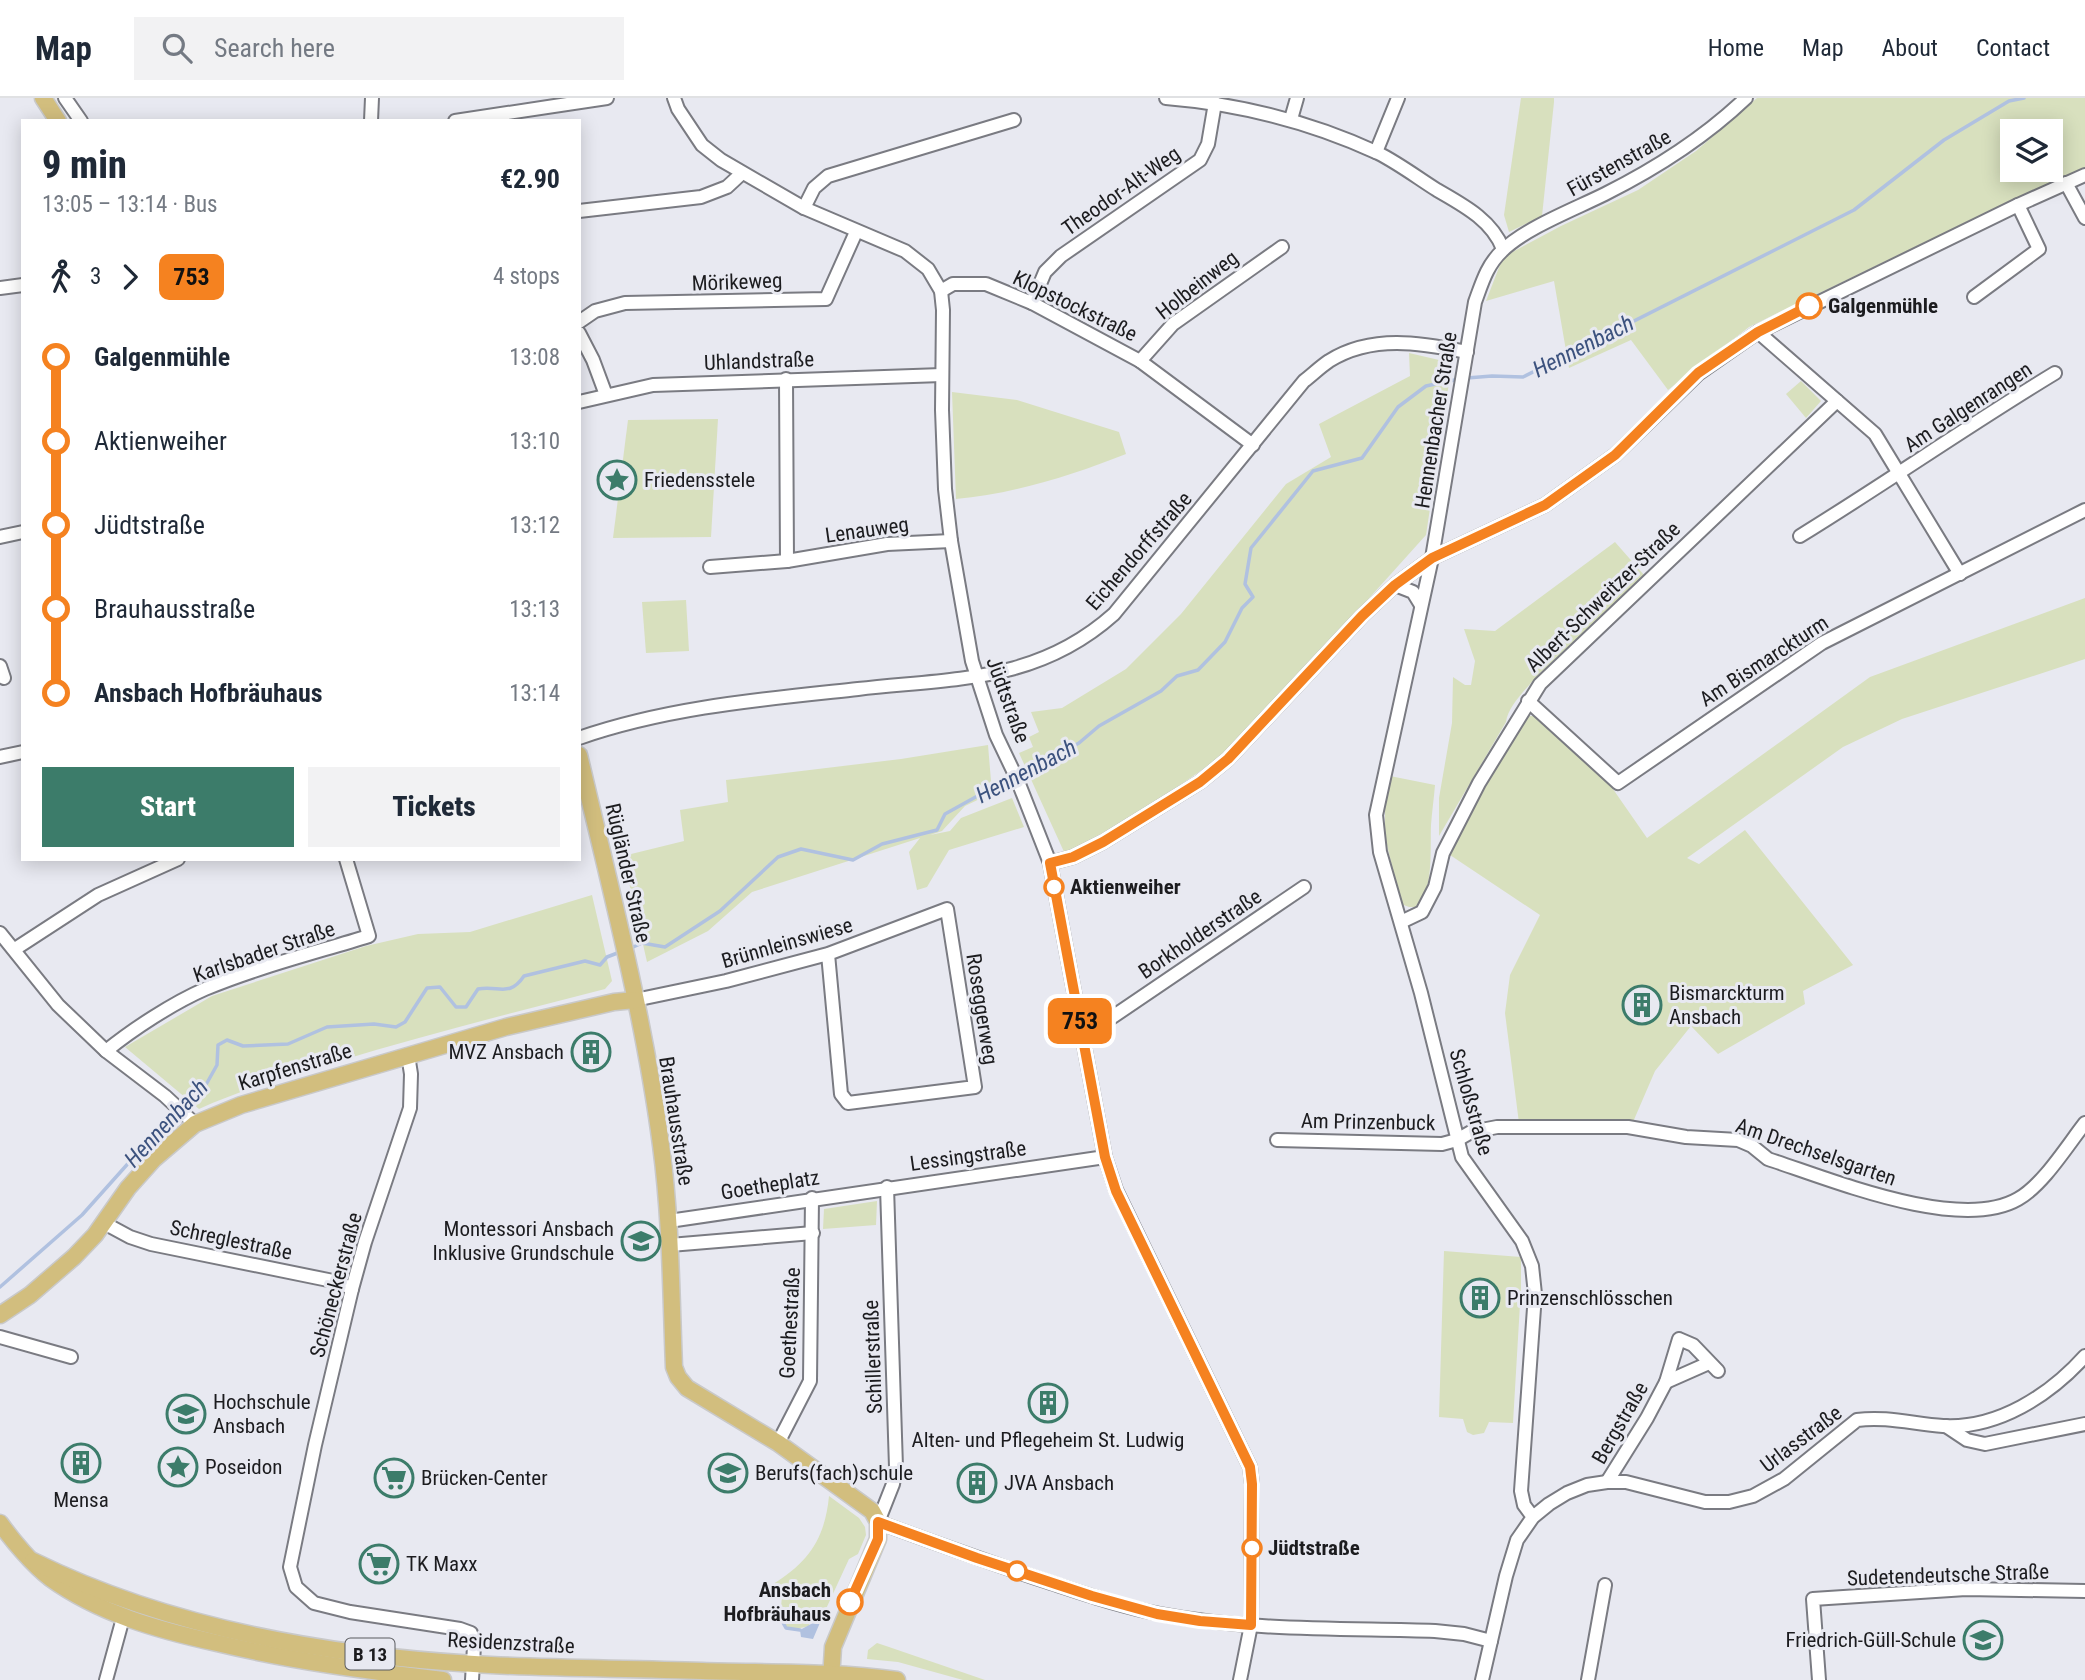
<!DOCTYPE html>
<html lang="en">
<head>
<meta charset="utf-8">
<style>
	:root { --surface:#fff; --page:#f2f2f3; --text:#1f2937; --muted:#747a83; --line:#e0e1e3; --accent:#3c7c6a }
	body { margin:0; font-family:"Roboto Condensed",sans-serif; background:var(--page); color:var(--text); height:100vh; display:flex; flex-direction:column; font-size:26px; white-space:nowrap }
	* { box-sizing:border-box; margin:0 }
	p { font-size:23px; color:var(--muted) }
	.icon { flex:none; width:38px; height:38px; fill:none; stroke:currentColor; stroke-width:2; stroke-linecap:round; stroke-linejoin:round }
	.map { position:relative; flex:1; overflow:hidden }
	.side { position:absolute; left:21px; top:21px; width:560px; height:742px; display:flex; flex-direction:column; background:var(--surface); border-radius:0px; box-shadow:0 4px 18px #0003 }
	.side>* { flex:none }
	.badge { padding:0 14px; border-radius:10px; font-size:24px; line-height:46px }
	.controls { position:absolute; left:2000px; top:21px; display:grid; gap:14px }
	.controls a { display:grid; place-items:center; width:63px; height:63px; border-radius:0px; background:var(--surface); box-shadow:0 4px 18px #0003; font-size:35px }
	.map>.badge { position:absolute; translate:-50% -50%; box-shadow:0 0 0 4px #fff }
	.legs { display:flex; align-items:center; gap:10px; height:77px; padding:0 21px; font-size:23px }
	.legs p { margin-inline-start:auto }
	.summary { display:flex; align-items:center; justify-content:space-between; height:119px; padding:0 21px }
	h1 { font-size:38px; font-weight:800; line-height:52px }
	.action { display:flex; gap:14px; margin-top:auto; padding:14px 21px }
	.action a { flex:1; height:80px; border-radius:0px; background:var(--accent); color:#fff; font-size:28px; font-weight:800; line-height:80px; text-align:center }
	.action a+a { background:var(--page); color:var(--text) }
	ul { padding:0 21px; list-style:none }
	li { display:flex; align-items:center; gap:24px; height:84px; font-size:26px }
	li i { display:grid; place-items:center; width:10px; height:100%; margin:0 9px; background:currentColor }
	li i::after { content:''; width:18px; height:18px; margin:-9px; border:5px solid; border-radius:50%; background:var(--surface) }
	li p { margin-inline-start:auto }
	li:first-child i { background:linear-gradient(#0000 50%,currentColor 0) }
	li:last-child i { background:linear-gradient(currentColor 50%,#0000 0) }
	header { display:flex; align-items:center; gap:42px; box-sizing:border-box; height:98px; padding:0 35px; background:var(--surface); border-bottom:2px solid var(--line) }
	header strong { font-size:33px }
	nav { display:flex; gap:38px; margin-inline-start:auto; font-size:24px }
	.search { width:490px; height:63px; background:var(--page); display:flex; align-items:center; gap:18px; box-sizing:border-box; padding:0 24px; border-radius:0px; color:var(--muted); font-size:26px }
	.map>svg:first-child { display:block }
	.green { fill:#d8e0be; fill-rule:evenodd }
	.water { fill:#b0c1e0 }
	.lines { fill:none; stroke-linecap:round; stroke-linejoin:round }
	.stream { stroke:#b0c1e0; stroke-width:3.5 }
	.minor-casing { stroke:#7a7b82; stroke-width:16 }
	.major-casing { stroke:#c9c9c9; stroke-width:19 }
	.minor { stroke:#fff; stroke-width:12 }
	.major { stroke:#d2be7e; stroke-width:16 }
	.line-1-casing { stroke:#fff; stroke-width:16 }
	.line-1 { stroke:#f58220; stroke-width:10 }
	.stop-1-dot { fill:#fff; stroke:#f58220; stroke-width:3.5 }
	.labels { text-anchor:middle; stroke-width:6; stroke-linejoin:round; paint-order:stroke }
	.shield { fill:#e8e9f1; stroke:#595a5e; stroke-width:2 }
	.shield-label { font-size:19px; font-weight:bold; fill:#1c1c1f }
	.street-label { font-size:21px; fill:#1c1c1f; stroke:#e8e9f1 }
	.stop-label { font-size:21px; font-weight:bold; fill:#1c1c1f; stroke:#e8e9f1; text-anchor:start }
	.poi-label { font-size:21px; fill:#1c1c1f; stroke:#e8e9f1; text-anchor:start }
	.water-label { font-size:23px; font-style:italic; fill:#3c527e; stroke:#e8e9f1 }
</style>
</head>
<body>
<header>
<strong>Map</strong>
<div class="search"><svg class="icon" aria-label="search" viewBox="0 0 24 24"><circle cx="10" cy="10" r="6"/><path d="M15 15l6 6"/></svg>Search here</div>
<nav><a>Home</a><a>Map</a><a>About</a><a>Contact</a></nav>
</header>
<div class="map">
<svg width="2085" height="1582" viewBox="0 0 2085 1582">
	<rect width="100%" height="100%" fill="#e8e9f1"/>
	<g class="green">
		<path d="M1521,0H1554V4L1542,118L1509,134L1504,117Z"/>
		<path d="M1757,0H2085V71L2021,98L1749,229L1668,292L1631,242L1569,270L1554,183L1486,203L1503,159L1561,128L1638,92L1696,53ZM2012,33H2051V72H2012Z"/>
		<path d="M1409,255L1452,265L1426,437L1235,649L1147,710L1065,756L1019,655L1033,649L1029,639L1039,634L1031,614L1062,610L1126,571L1181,516L1286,386L1331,359L1319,326L1410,278Z"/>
		<path d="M1801,283L1821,303L1806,320L1786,296Z"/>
		<path d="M952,294L1017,302L1119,334L1126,356C1073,377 1013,396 956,401Z"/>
		<path d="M718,321L711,439L613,440L628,322Z"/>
		<path d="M1615,444L1644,477L1538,577C1527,590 1508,608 1506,624L1439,738V700L1452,625L1453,579L1465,587H1471L1475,563L1464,531L1495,533Z"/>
		<path d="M2085,500V561L1902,621L1843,649L1687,760L1699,766L1745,732L1853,867L1803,893L1805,906L1718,956L1691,928L1655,973L1633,1024L1519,1025L1505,915L1510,877L1540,817L1447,755L1526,618H1537L1606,681L1647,740L1870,579Z"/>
		<path d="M686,502L689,553L646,555L642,504Z"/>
		<path d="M988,647L992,695L965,708L942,733L930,737L950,733L961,720L1012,700L1024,729L949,752L927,789L917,792L909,754L920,740L752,794L708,833L647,864L623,758L684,743L680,712L728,704L726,682L901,661Z"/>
		<path d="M1390,678L1435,687C1434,700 1432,713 1431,727C1430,750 1434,792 1417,809H1409L1401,806L1385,739V703Z"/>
		<path d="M592,797L612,883L605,891C515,914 425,937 336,964C290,978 243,991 199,1011L125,949L212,898L366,848L418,836L470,834Z"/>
		<path d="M877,1103L876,1127L823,1131L824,1111Z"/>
		<path d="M1444,1153L1521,1159V1189L1513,1325L1489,1324L1484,1335L1473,1337L1467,1334L1463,1321L1439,1319Z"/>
		<path d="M829,1398L859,1420L865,1429L866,1437L858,1456L849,1461L825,1513H816L812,1516L809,1528C797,1531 787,1534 780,1521L782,1498H775L773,1486C809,1464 825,1440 829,1398Z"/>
		<path d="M877,1545L889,1549L985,1582H963L898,1564L867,1561L868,1552Z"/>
	</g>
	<path class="water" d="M816,1513H825L813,1541L801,1539L800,1532L811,1526L812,1516Z"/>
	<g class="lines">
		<g class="stream">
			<path d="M1467,280L1492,278L1523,279L1854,112L1944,42L2009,3L2024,0"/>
			<path d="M631,850L642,845L665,849L720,813L778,759L801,751L853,762L882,746L937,732L945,716L1026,671L1049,662L1079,645L1099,628L1161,593L1177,578L1198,572L1225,544L1242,510L1253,499L1245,486L1251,450L1313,373L1362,360L1398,309L1426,288L1459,281"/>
			<path d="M181,1008L203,992L217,967L218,947L227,942L243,948L288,946L327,929L374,926L396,929L405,924L427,890L440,889L456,909H466L478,891C499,887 509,900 524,878L585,863L600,867L607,859L620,854"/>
			<path d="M0,1189L82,1117L175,1013"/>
			<path d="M773,1512L777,1514L786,1530L800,1532"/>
		</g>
		<defs>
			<g id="minor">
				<path d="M65,0L81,23"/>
				<path d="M674,0L678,11L702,47L721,62L804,110L905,153L928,171L941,193L943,212L942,312L945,391L951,443L972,563L996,637L1017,681L1050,765L1105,1059L1116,1092L1250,1369L1252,1386L1251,1527L1240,1582"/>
				<path d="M1166,0C1239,6 1311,24 1378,55C1398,65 1418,80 1437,92C1463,107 1492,122 1503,151"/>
				<path d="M1291,21L1297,0"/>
				<path d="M371,23L372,0"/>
				<path d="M455,23L607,0"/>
				<path d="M1376,54L1398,0"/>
				<path d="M2066,85L2085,120"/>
				<path d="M804,110L814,90L828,78L1014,22"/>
				<path d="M579,113L701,99L727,89L741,76"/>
				<path d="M0,190L23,187"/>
				<path d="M941,193L953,186H986L1032,205L1140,263L1253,347"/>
				<path d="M1974,199L2039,151L2018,107"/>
				<path d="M1032,205L1045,174L1061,158L1200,62L1208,46L1215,5"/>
				<path d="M579,224L595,213L625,205L826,201L856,134"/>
				<path d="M1758,234L1875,336L1960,476"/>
				<path d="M579,235L593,262L606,297"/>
				<path d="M1140,263L1173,226L1282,149"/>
				<path d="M786,281L787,463"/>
				<path d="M579,304L653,287L942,277"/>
				<path d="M1800,438C1886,385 1969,327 2055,275"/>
				<path d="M0,439L23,434"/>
				<path d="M710,469L787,463L887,446L951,443"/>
				<path d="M1395,487L1413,494L1421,507"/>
				<path d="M0,568L4,580"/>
				<path d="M1528,603L1618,685L1822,545L2085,412"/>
				<path d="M579,640C668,609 765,601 858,591C953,580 1037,585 1114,516L1304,283C1312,277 1320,269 1329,263C1372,236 1421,245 1467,254"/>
				<path d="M0,659L23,654"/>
				<path d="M1050,765L1073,759L1103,744L1200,684L1228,661L1362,518L1395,487L1432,460L1545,407L1615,357L1698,276L1758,234L2018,107L2085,77"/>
				<path d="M1401,824L1422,814L1435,789L1443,755L1479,685L1540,586L1837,303"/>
				<path d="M0,835L58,907L106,953L165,998L195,1026"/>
				<path d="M15,851L98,797L178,761"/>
				<path d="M635,902L726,883L828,856L947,811L975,989L848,1005L841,996L828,856"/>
				<path d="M1083,939L1304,789"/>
				<path d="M106,953C133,931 173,905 205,891C258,869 314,855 369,838L346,761"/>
				<path d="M408,957L411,976L410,1010L365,1144L352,1191L315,1347L290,1469L296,1489L314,1505L350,1514L460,1531L471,1535L474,1548L472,1582"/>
				<path d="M1277,1042L1442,1046L1457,1042L1471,1034L1497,1029H1628L1686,1039L1738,1042L1752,1048L1768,1061C1830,1081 1959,1135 2018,1101C2043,1087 2067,1048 2085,1025"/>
				<path d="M887,1089L896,1369L893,1386L878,1424C935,1445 991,1465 1048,1484C1085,1496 1122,1509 1160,1516C1250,1533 1344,1530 1435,1533L1464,1536L1491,1543"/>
				<path d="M669,1123L1105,1059"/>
				<path d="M104,1125L130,1139L151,1146L338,1184L352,1191"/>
				<path d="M670,1147L813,1135"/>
				<path d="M0,1239L71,1259"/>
				<path d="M1666,1284L1709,1265"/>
				<path d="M1946,1328L1967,1342L1985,1346L2085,1326"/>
				<path d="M778,1345L810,1283L812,1100"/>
				<path d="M1607,1384L1647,1320L1666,1284L1679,1241L1693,1247L1718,1273"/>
				<path d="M1533,1419L1524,1407L1521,1393L1535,1196L1532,1168L1522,1143L1462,1059L1421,895L1380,754L1376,717L1432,460L1475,204C1482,185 1487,167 1502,153C1525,130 1575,111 1605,96C1657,70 1704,40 1746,0"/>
				<path d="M106,1582L123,1520"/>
				<path d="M1482,1582L1506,1478L1517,1442L1533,1419L1549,1406L1567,1395L1587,1387L1607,1384H1626L1705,1404H1729L1753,1398L1784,1381L1857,1322C1886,1318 1914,1326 1943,1328C1998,1331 2050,1297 2085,1258"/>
				<path d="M1588,1582L1605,1487"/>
				<path d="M1819,1582L1813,1501L1966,1491L2085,1493"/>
			</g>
			<g id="major">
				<path d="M43,0L58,23"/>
				<path d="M579,657C609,785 644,917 661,1047C671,1121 671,1195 674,1269L678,1279L687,1290L778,1345L872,1413L878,1424V1441L833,1549L831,1582"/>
				<path d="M0,1217L30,1197L74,1159L95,1137L128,1090L154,1061L195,1026L241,1007L506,929L614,904L635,902"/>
				<path d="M0,1425C12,1442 33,1467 50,1480C100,1516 158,1532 217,1545C292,1563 367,1573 443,1582"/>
				<path d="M33,1463C169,1530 324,1557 474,1566C550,1571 626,1570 702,1573C767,1575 833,1573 897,1582"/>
			</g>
		</defs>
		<use href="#minor" class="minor-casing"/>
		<use href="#major" class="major-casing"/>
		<use href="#minor" class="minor"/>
		<use href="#major" class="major"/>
	</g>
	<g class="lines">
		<defs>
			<path id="line-1" d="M850,1504L878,1441V1424L977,1460L1092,1498L1157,1516L1200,1523L1251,1527L1252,1386L1250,1369L1116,1093L1105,1059L1050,765L1073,759L1103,744L1200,684L1228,661L1362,518L1395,487L1432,460L1545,407L1615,357L1698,275L1758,234L1809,208"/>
		</defs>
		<use href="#line-1" class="line-1-casing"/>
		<use href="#line-1" class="line-1"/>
	</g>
	<defs>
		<symbol id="sight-ring" viewBox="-11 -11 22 22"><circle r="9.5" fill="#e8e9f1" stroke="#3c7c6a" stroke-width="1.5"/><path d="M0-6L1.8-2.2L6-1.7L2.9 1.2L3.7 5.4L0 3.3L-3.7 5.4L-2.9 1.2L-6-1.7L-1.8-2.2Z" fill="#3c7c6a"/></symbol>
		<symbol id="building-ring" viewBox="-11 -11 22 22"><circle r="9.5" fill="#e8e9f1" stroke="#3c7c6a" stroke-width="1.5"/><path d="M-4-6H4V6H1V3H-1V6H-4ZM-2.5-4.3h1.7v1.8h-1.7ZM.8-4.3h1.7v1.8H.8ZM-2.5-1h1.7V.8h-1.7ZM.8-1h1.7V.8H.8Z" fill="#3c7c6a"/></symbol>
		<symbol id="school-ring" viewBox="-11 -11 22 22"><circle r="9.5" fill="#e8e9f1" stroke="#3c7c6a" stroke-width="1.5"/><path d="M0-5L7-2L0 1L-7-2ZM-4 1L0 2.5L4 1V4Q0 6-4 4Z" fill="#3c7c6a"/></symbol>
		<symbol id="university-ring" viewBox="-11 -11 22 22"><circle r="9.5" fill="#e8e9f1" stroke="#3c7c6a" stroke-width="1.5"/><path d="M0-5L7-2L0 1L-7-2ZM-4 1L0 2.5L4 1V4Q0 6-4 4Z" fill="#3c7c6a"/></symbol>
		<symbol id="supermarket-ring" viewBox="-11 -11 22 22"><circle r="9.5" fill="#e8e9f1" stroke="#3c7c6a" stroke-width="1.5"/><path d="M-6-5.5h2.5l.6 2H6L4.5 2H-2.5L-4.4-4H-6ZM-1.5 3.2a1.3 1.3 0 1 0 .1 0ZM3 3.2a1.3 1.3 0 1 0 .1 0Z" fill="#3c7c6a"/></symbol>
	</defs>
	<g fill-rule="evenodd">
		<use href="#sight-ring" x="595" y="360" width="44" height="44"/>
		<use href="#building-ring" x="1620" y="885" width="44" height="44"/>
		<use href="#building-ring" x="569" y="932" width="44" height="44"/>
		<use href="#school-ring" x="619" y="1121" width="44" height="44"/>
		<use href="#building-ring" x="1458" y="1178" width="44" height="44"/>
		<use href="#building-ring" x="1026" y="1283" width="44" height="44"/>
		<use href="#university-ring" x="164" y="1294" width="44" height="44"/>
		<use href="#building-ring" x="59" y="1343" width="44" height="44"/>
		<use href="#sight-ring" x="156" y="1347" width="44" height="44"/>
		<use href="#school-ring" x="706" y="1353" width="44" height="44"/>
		<use href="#supermarket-ring" x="372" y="1358" width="44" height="44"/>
		<use href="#building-ring" x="955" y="1363" width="44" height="44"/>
		<use href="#supermarket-ring" x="357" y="1444" width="44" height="44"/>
		<use href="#school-ring" x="1961" y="1520" width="44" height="44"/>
	</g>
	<g class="stop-1-dot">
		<circle cx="1809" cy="208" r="12"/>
		<circle cx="1054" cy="789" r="9"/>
		<circle cx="1252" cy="1450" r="9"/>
		<circle cx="1017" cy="1473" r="9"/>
		<circle cx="850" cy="1504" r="12"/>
	</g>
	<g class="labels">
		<rect class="shield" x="345.5" y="1540.5" width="49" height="31" rx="5"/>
		<g class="shield-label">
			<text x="370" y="1563">B 13</text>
		</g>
		<g class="street-label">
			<text transform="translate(1619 65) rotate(-29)" y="7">Fürstenstraße</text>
			<text transform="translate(1121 93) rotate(-35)" y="7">Theodor-Alt-Weg</text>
			<text transform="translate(737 184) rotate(-2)" y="7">Mörikeweg</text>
			<text transform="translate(1197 187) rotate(-38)" y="7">Holbeinweg</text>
			<text transform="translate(1075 208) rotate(26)" y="7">Klopstockstraße</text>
			<text transform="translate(759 263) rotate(-2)" y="7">Uhlandstraße</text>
			<text transform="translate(1968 309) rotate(-33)" y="7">Am Galgenrangen</text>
			<text transform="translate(1436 322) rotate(-81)" y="7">Hennenbacher Straße</text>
			<text transform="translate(867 432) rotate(-8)" y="7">Lenauweg</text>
			<text transform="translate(1139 453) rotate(-49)" y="7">Eichendorffstraße</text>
			<text transform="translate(1603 499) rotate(-44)" y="7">Albert-Schweitzer-Straße</text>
			<text transform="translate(1764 563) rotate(-33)" y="7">Am Bismarckturm</text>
			<text transform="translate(1008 602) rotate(70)" y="7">Jüdtstraße</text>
			<text transform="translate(628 775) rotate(77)" y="7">Rügländer Straße</text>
			<text transform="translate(1200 836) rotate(-34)" y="7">Borkholderstraße</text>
			<text transform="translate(787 845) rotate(-16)" y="7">Brünnleinswiese</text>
			<text transform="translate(264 854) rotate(-19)" y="7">Karlsbader Straße</text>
			<text transform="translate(982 911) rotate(81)" y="7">Roseggerweg</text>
			<text transform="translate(295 969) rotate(-17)" y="7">Karpfenstraße</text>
			<text transform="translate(1471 1004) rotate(74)" y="7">Schloßstraße</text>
			<text transform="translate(676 1023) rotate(81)" y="7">Brauhausstraße</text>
			<text transform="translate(1368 1024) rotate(1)" y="7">Am Prinzenbuck</text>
			<text transform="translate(1816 1054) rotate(19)" y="7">Am Drechselsgarten</text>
			<text transform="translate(968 1058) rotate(-8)" y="7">Lessingstraße</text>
			<text transform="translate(770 1087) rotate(-9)" y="7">Goetheplatz</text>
			<text transform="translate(231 1142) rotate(12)" y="7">Schreglestraße</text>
			<text transform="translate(336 1187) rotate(-75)" y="7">Schöneckerstraße</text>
			<text transform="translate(790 1225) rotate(-87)" y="7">Goethestraße</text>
			<text transform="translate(873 1259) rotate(-92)" y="7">Schillerstraße</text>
			<text transform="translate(1620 1325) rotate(-60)" y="7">Bergstraße</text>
			<text transform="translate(1801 1341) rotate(-37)" y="7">Urlasstraße</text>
			<text transform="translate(1948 1477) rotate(-2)" y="7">Sudetendeutsche Straße</text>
			<text transform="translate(511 1545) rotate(3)" y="7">Residenzstraße</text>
		</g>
		<g class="stop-label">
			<text x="1828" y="215">Galgenmühle</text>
			<text x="1070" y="796">Aktienweiher</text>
			<text x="1268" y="1457">Jüdtstraße</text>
			<text x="831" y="1499" text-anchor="end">Ansbach<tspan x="831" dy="24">Hofbräuhaus</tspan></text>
		</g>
		<g class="poi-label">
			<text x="644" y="389">Friedensstele</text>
			<text x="1669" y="902">Bismarckturm<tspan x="1669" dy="24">Ansbach</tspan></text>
			<text x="564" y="961" text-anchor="end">MVZ Ansbach</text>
			<text x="614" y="1138" text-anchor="end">Montessori Ansbach<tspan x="614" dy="24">Inklusive Grundschule</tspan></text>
			<text x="1507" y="1207">Prinzenschlösschen</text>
			<text x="213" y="1311">Hochschule<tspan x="213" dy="24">Ansbach</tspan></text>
			<text x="1048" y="1349" text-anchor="middle">Alten- und Pflegeheim St. Ludwig</text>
			<text x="205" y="1376">Poseidon</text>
			<text x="755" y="1382">Berufs(fach)schule</text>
			<text x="421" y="1387">Brücken-Center</text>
			<text x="1004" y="1392">JVA Ansbach</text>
			<text x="81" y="1409" text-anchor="middle">Mensa</text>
			<text x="406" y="1473">TK Maxx</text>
			<text x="1956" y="1549" text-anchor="end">Friedrich-Güll-Schule</text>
		</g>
		<g class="water-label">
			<text transform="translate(1583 248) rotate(-27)" y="8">Hennenbach</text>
			<text transform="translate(1026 673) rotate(-28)" y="8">Hennenbach</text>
			<text transform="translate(166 1025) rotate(-47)" y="8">Hennenbach</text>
		</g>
	</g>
</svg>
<div class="controls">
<a><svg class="icon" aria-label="layers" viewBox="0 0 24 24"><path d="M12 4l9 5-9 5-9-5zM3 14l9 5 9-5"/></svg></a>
</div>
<b class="badge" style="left:1080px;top:923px;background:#f58220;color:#111">753</b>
<section class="side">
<div class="summary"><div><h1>9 min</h1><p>13:05 – 13:14 · Bus</p></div><b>€2.90</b></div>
<div class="legs"><svg class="icon" aria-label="walk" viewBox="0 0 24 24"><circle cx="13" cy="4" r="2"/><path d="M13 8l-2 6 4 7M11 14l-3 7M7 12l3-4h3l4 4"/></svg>3<svg class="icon" aria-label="forward" viewBox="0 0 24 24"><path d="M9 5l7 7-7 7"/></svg><b class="badge" style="background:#f58220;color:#111">753</b><p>4 stops</p></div>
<ul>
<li><i style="color:#f58220"></i><b>Galgenmühle</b><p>13:08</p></li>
<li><i style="color:#f58220"></i><span>Aktienweiher</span><p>13:10</p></li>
<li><i style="color:#f58220"></i><span>Jüdtstraße</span><p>13:12</p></li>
<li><i style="color:#f58220"></i><span>Brauhausstraße</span><p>13:13</p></li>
<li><i style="color:#f58220"></i><b>Ansbach Hofbräuhaus</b><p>13:14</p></li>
</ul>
<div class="action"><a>Start</a><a>Tickets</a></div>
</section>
</div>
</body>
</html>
